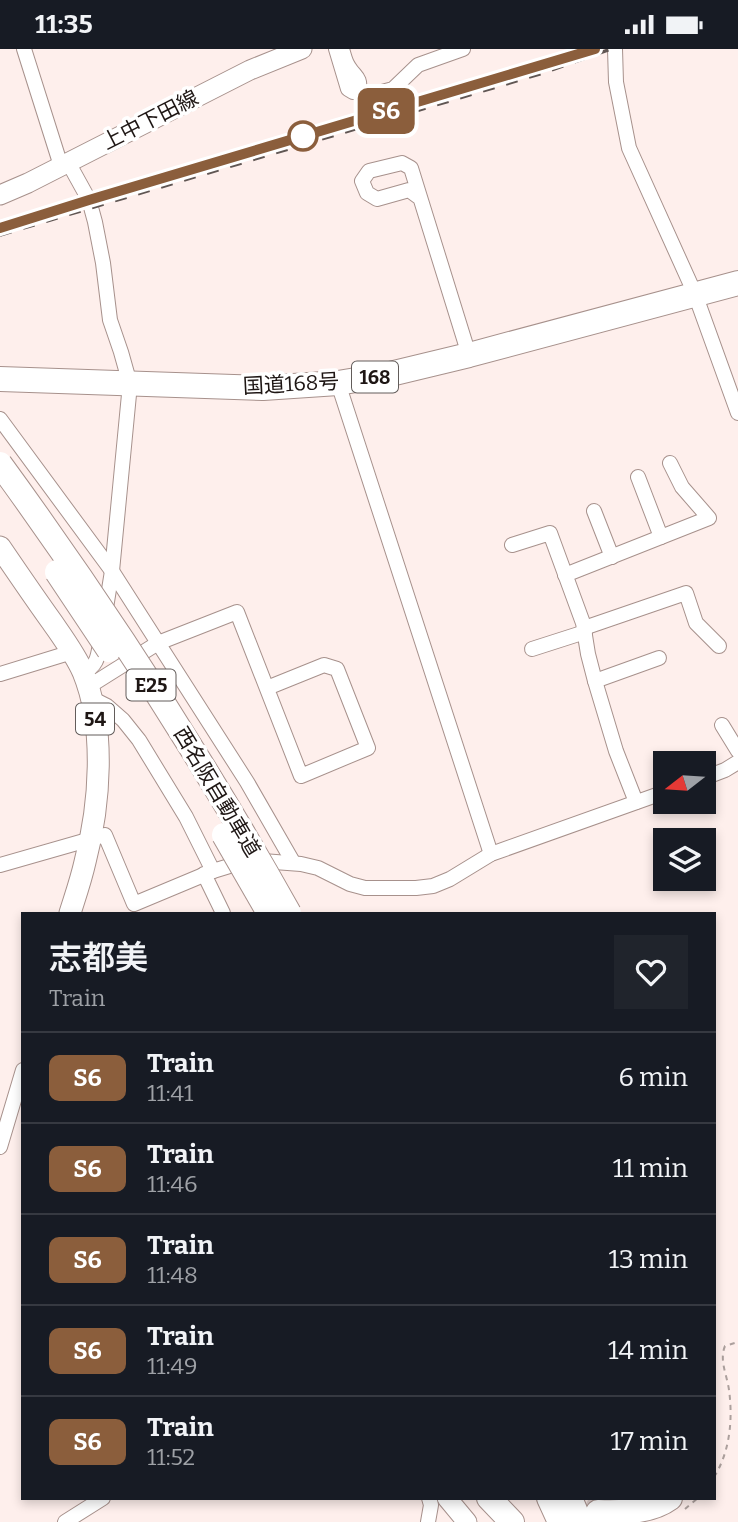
<!DOCTYPE html>
<html lang="en">
<head>
<meta charset="utf-8">
<style>
	:root { --surface:#171b24; --page:#20242c; --text:#f1f3f6; --muted:#9ea1a6; --line:#363941 }
	body { margin:0; font-family:Bitter,"Noto Sans JP",serif; background:var(--page); color:var(--text); height:100vh; display:flex; flex-direction:column; font-size:26px; white-space:nowrap }
	* { box-sizing:border-box; margin:0 }
	p { font-size:23px; color:var(--muted) }
	.icon { flex:none; width:38px; height:38px; fill:none; stroke:currentColor; stroke-width:2; stroke-linecap:round; stroke-linejoin:round }
	.map { position:relative; flex:1; overflow:hidden }
	.drawer { position:absolute; left:21px; top:863px; width:695px; height:588px; display:flex; flex-direction:column; background:var(--surface); border-radius:0px; box-shadow:0 4px 10px #0003 }
	.drawer>* { flex:none }
	.badge { padding:0 14px; border-radius:10px; font-size:24px; line-height:46px }
	.needle { width:46px; rotate:253deg }
	.tools { position:absolute; left:653px; top:702px; display:grid; gap:14px }
	.tools a { display:grid; place-items:center; width:63px; height:63px; border-radius:0px; background:var(--surface); box-shadow:0 4px 10px #0003; font-size:35px }
	.map>.badge { position:absolute; translate:-50% -50%; box-shadow:0 0 0 4px #fff }
	.round { display:grid; place-items:center; flex:none; width:74px; height:74px; border-radius:0px; background:var(--page) }
	.head { display:flex; align-items:center; justify-content:space-between; height:119px; padding:0 28px }
	h1 { font-size:33px; font-weight:600; line-height:52px }
	ul { padding:0; list-style:none }
	li { display:flex; align-items:center; gap:21px; height:91px; padding:0 28px; border-top:2px solid var(--line) }
	li div { flex:1 }
	li b { display:block; font-size:26px }
	li em { font-style:normal }
	li .badge { min-width:77px; font-weight:700; text-align:center }
	.status { display:flex; justify-content:space-between; align-items:center; height:49px; padding:0 35px; background:var(--surface); direction:ltr }
	.status svg { height:19px; fill:currentColor }
	.map>svg:first-child { display:block }
	.lines { fill:none; stroke-linecap:round; stroke-linejoin:round }
	.highway-tunnel { stroke:#dccecc; stroke-width:24; stroke-dasharray:24 12; stroke-linecap:butt }
	.street-casing { stroke:#a7918c; stroke-width:16 }
	.secondary-casing { stroke:#a7918c; stroke-width:21 }
	.primary-casing { stroke:#a7918c; stroke-width:23 }
	.highway-casing { stroke:#a7918c; stroke-width:26 }
	.path { stroke:#aca09d; stroke-width:2; stroke-dasharray:5 5; stroke-linecap:butt }
	.street { stroke:#fff; stroke-width:14 }
	.secondary { stroke:#fff; stroke-width:19 }
	.primary { stroke:#fff; stroke-width:21 }
	.highway { stroke:#fff; stroke-width:24 }
	.rail { stroke:#605653; stroke-width:3.5; stroke-dasharray:12 12; stroke-linecap:butt }
	.highway-bridge-casing { stroke:#a7918c; stroke-width:26; stroke-linecap:butt }
	.highway-bridge { stroke:#fff; stroke-width:24 }
	.line-casing { stroke:#fff; stroke-width:16 }
	.line { stroke:#8b5e3c; stroke-width:10 }
	.stop-dot { fill:#fff; stroke:#8b5e3c; stroke-width:3.5 }
	.labels { text-anchor:middle; stroke-width:7; stroke-linejoin:round; paint-order:stroke }
	.shield { fill:#fff; stroke:#625c5a; stroke-width:2 }
	.shield-label { font-size:19px; font-weight:bold; fill:#1e1614 }
	.street-label { font-size:21px; fill:#1e1614; stroke:#fff }
</style>
</head>
<body>
<div class="status"><b>11:35</b><svg viewBox="0 0 49 12"><path d="M0 12V9h3v3zM5 12V6h3v6zM10 12V3h3v9zM15 12V0h3v12zM26 1h20v11H26zM47 4h2v5h-2z"/></svg></div>
<div class="map">
<svg width="738" height="1473" viewBox="0 0 738 1473">
	<rect width="100%" height="100%" fill="#feefec"/>
	<g class="lines">
		<path class="highway-tunnel" d="M589,1449L593,1451"/>
		<defs>
			<g id="street">
				<path d="M24,0L61,117"/>
				<path d="M336,0L348,40L353,43L359,41C361,28 355,28 349,18C345,13 344,6 342,0"/>
				<path d="M615,0L616,33L629,99L695,245L738,364"/>
				<path d="M359,41L371,46L393,40L418,16L463,0"/>
				<path d="M68,113L89,151L95,173L103,214L110,271L121,303L130,335L112,522L105,565"/>
				<path d="M420,149L409,141L377,150L367,144L362,132L369,122L402,114L411,119L469,306"/>
				<path d="M338,334L491,805"/>
				<path d="M0,370L112,522L247,733L293,813"/>
				<path d="M638,428L661,488"/>
				<path d="M594,462L612,508"/>
				<path d="M512,496L550,484L583,574L588,605L595,632L616,702L636,753"/>
				<path d="M565,526L709,469L682,438L670,414"/>
				<path d="M584,579L686,544L696,574L719,597"/>
				<path d="M532,600L585,583"/>
				<path d="M83,623C99,617 98,604 101,589"/>
				<path d="M0,625L72,603"/>
				<path d="M595,632L659,609"/>
				<path d="M88,638L158,594L237,563L301,727L368,699L337,620L324,616L267,639"/>
				<path d="M91,649L107,657L123,671L139,691L186,768L213,822"/>
				<path d="M722,676L738,702"/>
				<path d="M704,729L725,721L738,713"/>
				<path d="M0,816L105,786L134,855L213,822L249,811L301,815L318,819L350,835L365,839H416L433,837L450,830L491,805L665,743"/>
				<path d="M204,825L223,864"/>
				<path d="M0,1098L23,1021"/>
				<path d="M65,1473L103,1449"/>
				<path d="M428,1473L431,1456L429,1449"/>
			</g>
			<g id="secondary">
				<path d="M0,146L28,134L250,21L302,0"/>
				<path d="M447,1449L467,1473"/>
			</g>
			<path id="primary" d="M0,498C17,523 34,548 52,573C63,589 75,605 83,623C106,679 100,756 85,813C81,831 75,848 70,864"/>
			<g id="highway">
				<path d="M0,330L263,339L338,334L386,326L469,306L738,234"/>
				<path d="M489,1449L512,1473"/>
				<path d="M549,1449L560,1473"/>
				<path d="M570,1449L580,1473"/>
				<path d="M598,1463C620,1464 651,1463 670,1449"/>
			</g>
		</defs>
		<use href="#street" class="street-casing"/>
		<use href="#secondary" class="secondary-casing"/>
		<use href="#primary" class="primary-casing"/>
		<use href="#highway" class="highway-casing"/>
		<g class="path">
			<path d="M714,1428C730,1403 733,1370 729,1341C727,1326 719,1311 725,1297L738,1293"/>
			<path d="M685,1460L698,1449"/>
		</g>
		<use href="#street" class="street"/>
		<use href="#secondary" class="secondary"/>
		<use href="#primary" class="primary"/>
		<use href="#highway" class="highway"/>
		<path class="rail" d="M0,186L543,24L611,0"/>
		<defs>
			<g id="highway-bridge">
				<path d="M0,415C105,559 202,709 289,864"/>
				<path d="M57,523L109,601"/>
				<path d="M224,786L269,864"/>
			</g>
		</defs>
		<use href="#highway-bridge" class="highway-bridge-casing"/>
		<use href="#highway-bridge" class="highway-bridge"/>
	</g>
	<g class="lines">
		<defs>
			<path id="line" d="M0,179L89,151L595,0"/>
		</defs>
		<use href="#line" class="line-casing"/>
		<use href="#line" class="line"/>
	</g>
	<circle class="stop-dot" cx="303" cy="87" r="14"/>
	<g class="labels">
		<g class="shield">
			<rect x="352" y="312.5" width="46" height="31" rx="5"/>
			<rect x="126.5" y="620.5" width="49" height="31" rx="5"/>
			<rect x="76" y="654.5" width="38" height="31" rx="5"/>
		</g>
		<g class="shield-label">
			<text x="375" y="335">168</text>
			<text x="151" y="643">E25</text>
			<text x="95" y="677">54</text>
		</g>
		<g class="street-label">
			<text transform="translate(150 71) rotate(-27)" y="7">上中下田線</text>
			<text transform="translate(291 335) rotate(-3)" y="7">国道168号</text>
			<text transform="translate(217 743) rotate(59)" y="7">西名阪自動車道</text>
		</g>
	</g>
</svg>
<div class="tools">
<a><svg class="needle" viewBox="-14 -14 28 28"><path d="M0-13l5 13h-10z" fill="#e53935"/><path d="M0 13l5-13h-10z" fill="#9ea1a6"/></svg></a>
<a><svg class="icon" aria-label="layers" viewBox="0 0 24 24"><path d="M12 4l9 5-9 5-9-5zM3 14l9 5 9-5"/></svg></a>
</div>
<b class="badge" style="left:386px;top:62px;background:#8b5e3c;color:#fff">S6</b>
<section class="drawer">
<div class="head"><div><h1>志都美</h1><p>Train</p></div><a class="round"><svg class="icon" aria-label="heart" viewBox="0 0 24 24"><path d="M12 20l-8-8c-3-5 5-10 8-4 3-6 11-1 8 4z"/></svg></a></div>
<ul>
<li><span class="badge" style="background:#8b5e3c;color:#fff">S6</span><div><b>Train</b><p>11:41</p></div><em>6 min</em></li>
<li><span class="badge" style="background:#8b5e3c;color:#fff">S6</span><div><b>Train</b><p>11:46</p></div><em>11 min</em></li>
<li><span class="badge" style="background:#8b5e3c;color:#fff">S6</span><div><b>Train</b><p>11:48</p></div><em>13 min</em></li>
<li><span class="badge" style="background:#8b5e3c;color:#fff">S6</span><div><b>Train</b><p>11:49</p></div><em>14 min</em></li>
<li><span class="badge" style="background:#8b5e3c;color:#fff">S6</span><div><b>Train</b><p>11:52</p></div><em>17 min</em></li>
</ul>
</section>
</div>
</body>
</html>
